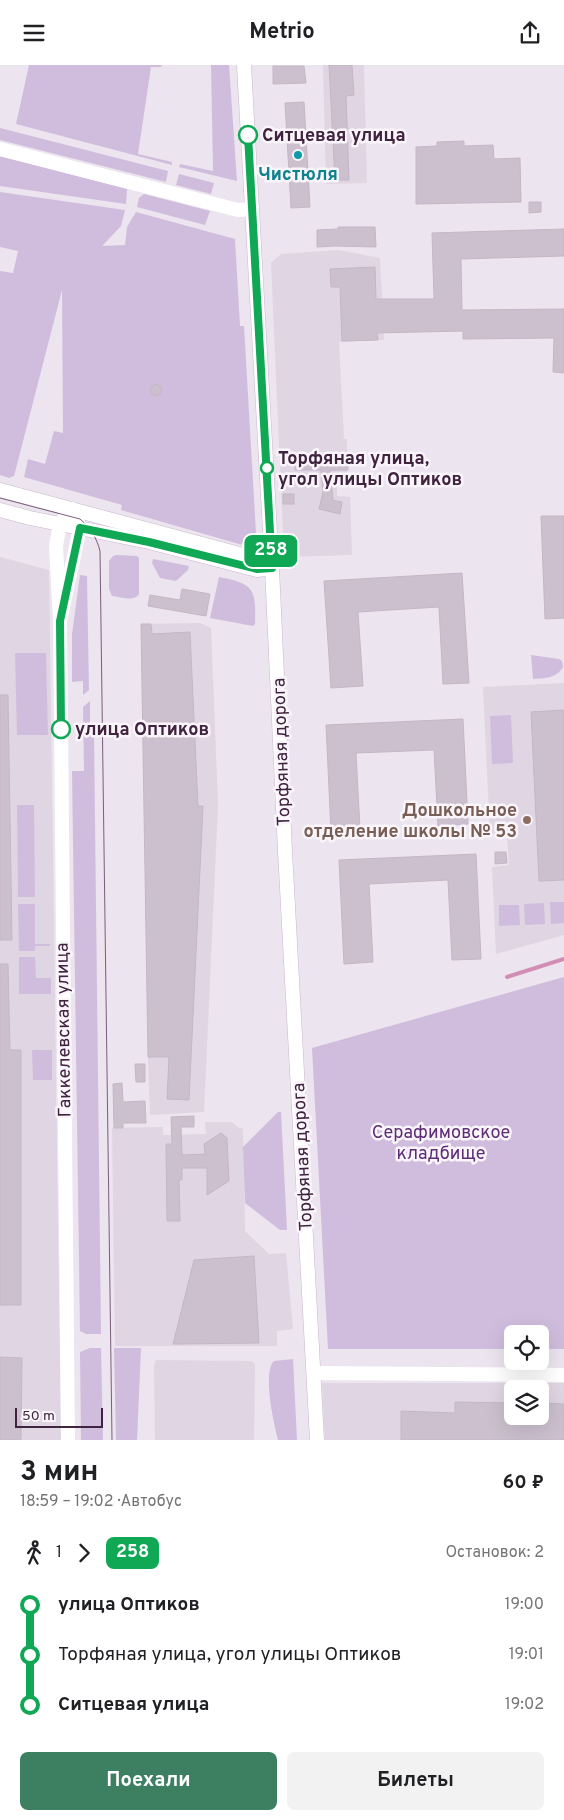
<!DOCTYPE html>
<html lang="ru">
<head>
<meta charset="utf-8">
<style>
	:root { --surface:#fff; --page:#f2f2f2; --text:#202124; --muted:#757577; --accent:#3c7f61 }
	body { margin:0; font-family:Overpass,sans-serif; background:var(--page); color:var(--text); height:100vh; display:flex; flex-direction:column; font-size:19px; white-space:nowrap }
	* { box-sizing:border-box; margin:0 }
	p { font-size:16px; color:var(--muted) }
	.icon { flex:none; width:28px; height:28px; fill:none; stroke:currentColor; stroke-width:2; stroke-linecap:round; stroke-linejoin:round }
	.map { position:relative; height:1375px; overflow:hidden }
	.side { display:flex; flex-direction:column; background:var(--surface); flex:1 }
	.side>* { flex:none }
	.badge { padding:0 10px; border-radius:8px; font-size:18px; line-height:32px }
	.tools { position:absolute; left:504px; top:1260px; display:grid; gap:10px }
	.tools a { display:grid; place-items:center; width:45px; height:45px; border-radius:8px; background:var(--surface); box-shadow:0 5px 20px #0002; font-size:25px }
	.scale { position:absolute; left:15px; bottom:12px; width:88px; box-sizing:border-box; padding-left:5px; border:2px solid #3f233f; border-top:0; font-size:14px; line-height:18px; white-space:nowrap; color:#3f233f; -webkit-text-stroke:4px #f9f5fa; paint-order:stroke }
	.map>.badge { position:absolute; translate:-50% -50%; box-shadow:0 0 0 2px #fff }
	.legs { display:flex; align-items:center; gap:8px; height:55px; padding:0 20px; font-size:16px }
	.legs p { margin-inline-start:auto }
	.overview { display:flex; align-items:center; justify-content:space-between; height:85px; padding:0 20px }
	h1 { font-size:28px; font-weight:700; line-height:38px }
	.cta { display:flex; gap:10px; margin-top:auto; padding:10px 20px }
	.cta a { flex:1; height:58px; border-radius:8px; background:var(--accent); color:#fff; font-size:20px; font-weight:700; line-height:58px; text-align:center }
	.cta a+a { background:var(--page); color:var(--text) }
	ul { padding:0 20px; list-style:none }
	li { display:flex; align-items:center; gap:18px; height:50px; font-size:19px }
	li i { display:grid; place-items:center; width:8px; height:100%; margin:0 6px; background:currentColor }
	li i::after { content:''; width:12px; height:12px; margin:-6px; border:4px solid; border-radius:50%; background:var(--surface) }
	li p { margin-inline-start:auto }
	li:first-child i { background:linear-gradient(#0000 50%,currentColor 0) }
	li:last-child i { background:linear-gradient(currentColor 50%,#0000 0) }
	header { display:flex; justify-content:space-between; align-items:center; height:65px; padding:0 20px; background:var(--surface); font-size:22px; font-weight:700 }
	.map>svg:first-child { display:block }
	.built { fill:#e0d5e2; fill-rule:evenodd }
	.green { fill:#d0bdde }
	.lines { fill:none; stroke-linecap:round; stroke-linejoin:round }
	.stream { stroke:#d28db4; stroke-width:4 }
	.building { fill:#ccc0ce; stroke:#c5b6c7 }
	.secondary-casing { stroke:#cbb7cd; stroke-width:15 }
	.minor { stroke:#fff; stroke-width:14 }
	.tertiary { stroke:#fff; stroke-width:14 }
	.secondary { stroke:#fff; stroke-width:14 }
	.tram { stroke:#7b5e7a; stroke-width:1 }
	.line-1-casing { stroke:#fff; stroke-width:11 }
	.line-1 { stroke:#10a855; stroke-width:8 }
	.stop-1-dot { fill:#fff; stroke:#10a855; stroke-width:2.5 }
	.culture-dot { fill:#0f9aa8; stroke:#f9f5fa; stroke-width:2 }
	.education-dot { fill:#8d6e63; stroke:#f9f5fa; stroke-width:2 }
	.labels { text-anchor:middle; stroke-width:5; stroke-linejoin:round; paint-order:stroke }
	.stop-label { font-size:18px; font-weight:bold; fill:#3f233f; stroke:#f9f5fa; text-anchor:start }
	.culture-label { font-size:18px; font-weight:bold; fill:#0d838f; stroke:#f9f5fa }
	.street-label { font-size:18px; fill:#3f233f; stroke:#f9f5fa }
	.education-label { font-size:18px; font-weight:bold; fill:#785e54; stroke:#f9f5fa; text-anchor:end }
	.park-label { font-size:18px; fill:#5e2d76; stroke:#f9f5fa }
</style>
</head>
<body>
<header><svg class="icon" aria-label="menu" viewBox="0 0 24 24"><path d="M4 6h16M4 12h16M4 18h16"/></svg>Metrio<svg class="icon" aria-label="share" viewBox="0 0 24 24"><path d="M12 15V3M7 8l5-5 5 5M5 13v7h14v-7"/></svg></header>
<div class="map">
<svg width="564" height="1375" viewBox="0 0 564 1375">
	<rect width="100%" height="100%" fill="#ece4ee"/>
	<g class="built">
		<path d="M323,0H364L367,118L326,119Z"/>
		<path d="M339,185L380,193L384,275L339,277L344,374H347V413L337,414V431L350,432L352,490L284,492L271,198L281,189Z"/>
		<path d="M0,492L49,505L61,1375H0Z"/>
		<path d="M200,558L211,563L218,739L204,1047L150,1050L148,992L141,559Z"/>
		<path d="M564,618V870L496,889L492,802L509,800L507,769H490L483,622Z"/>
		<path d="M205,1057H232L239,1063H243L245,1166L269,1189L286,1188L293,1264L277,1266V1281H115L112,1063L163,1062V1070L206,1069Z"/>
		<path d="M156,1295L252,1296L255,1299L254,1375H155L154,1301Z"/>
		<path d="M322,1318H564V1375H325ZM512,1324H540V1351H512Z"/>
	</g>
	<g class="green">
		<path d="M29,0H162L161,2H151L138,89L172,97V100L16,59Z"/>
		<path d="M211,0H229L237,116L179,102L180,99L213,106Z"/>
		<path d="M0,63L168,106L166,117L0,75Z"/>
		<path d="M0,91L127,124L126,139L0,121Z"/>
		<path d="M179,109L214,118L211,129L176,120Z"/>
		<path d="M0,127L125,145L121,161L102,181L125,180L127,162L136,147L235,174L240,261H244L256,468C253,477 249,480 239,479L121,445L122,440L24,412L28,394L45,399L54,366L63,368L62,225L14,411L9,413L0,410V206L13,208L18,186L0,182Z"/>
		<path d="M144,129L210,146L205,160L137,142L139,133Z"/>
		<path d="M116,490L137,491L139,493V529C134,537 121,532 112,531L109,524V496L113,491Z"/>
		<path d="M153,494L189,501L188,505L176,516L160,513L152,498Z"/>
		<path d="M80,510L87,511L89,625L83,630V616L72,617V569Z"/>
		<path d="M219,512C254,519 256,523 255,559L253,561L210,553Z"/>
		<path d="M15,588H46L48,670H17Z"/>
		<path d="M531,590L559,594L562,596L563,602C556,614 544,613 533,614Z"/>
		<path d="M90,636V668H94L101,1269H86L80,1266L72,706H84L83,642Z"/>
		<path d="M511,650L513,698L492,699L490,651Z"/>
		<path d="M17,740H34L35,832H18Z"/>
		<path d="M550,837H564V858L551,859Z"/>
		<path d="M544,838L545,859L525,860L524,839Z"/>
		<path d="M18,839H35V879H50V881H35V886H19Z"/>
		<path d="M499,840H519L520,860L499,861Z"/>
		<path d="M19,892H35L36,913H51V929H19Z"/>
		<path d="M564,912V1284H540V1269H512V1284H328L312,983Z"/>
		<path d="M32,985H52V1015H33Z"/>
		<path d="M278,1047H281L287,1165H280L245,1138L243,1082Z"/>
		<path d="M90,1283H101L103,1375H81L80,1287Z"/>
		<path d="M114,1283H141L137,1375H116Z"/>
		<path d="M293,1294L297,1375H278C274,1360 262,1307 274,1296Z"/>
	</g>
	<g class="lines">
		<path class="stream" d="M507,912L564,894"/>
	</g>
	<g class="building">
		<path d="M329,0H352L354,30L346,31L349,115H335Z"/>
		<path d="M273,1H304L306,18L273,19Z"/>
		<path d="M304,37L310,142L291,143L285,38Z"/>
		<path d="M464,76V81L493,80L494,94L520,93L521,137L416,139V82L437,81V77Z"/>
		<path d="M529,137H541V147L529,148Z"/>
		<path d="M338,162H375L376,182L335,181L317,182V165L338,164Z"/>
		<path d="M564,164V191L461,194L462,245L564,244V308L553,307L554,273L463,274V266L377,268L378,275L342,276L340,222H331L330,204L375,202L376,234H434L432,168Z"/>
		<circle cx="156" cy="325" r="5.5"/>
		<path d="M348,391V405H330L333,435L342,437L340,449L319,444L323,427L321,405H295V392Z"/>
		<rect x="283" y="429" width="11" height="10"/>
		<path d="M541,451H564V553L545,554Z"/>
		<path d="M462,508L469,618L443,619L439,542L358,547L363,621L331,623L324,516Z"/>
		<path d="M182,524L210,529L206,551L148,541L150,530L180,535Z"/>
		<path d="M141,559H151L152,569L190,567L198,741H203L189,1035L167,1034L169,992H148Z"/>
		<path d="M0,630H8L12,875H0Z"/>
		<path d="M564,645V815L539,816L531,647Z"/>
		<path d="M463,654L468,759L438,761L434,685L356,688L360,764L331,766L326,660Z"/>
		<path d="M495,787H506L507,798L495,799Z"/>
		<path d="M476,789L481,894L452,895L448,815L369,819L373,897L344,899L339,795Z"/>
		<path d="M0,899H8L10,985H21V1240H0Z"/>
		<path d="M135,999H145V1017H136Z"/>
		<path d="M122,1018L123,1037L145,1036L146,1058H123V1063H114L113,1019Z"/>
		<path d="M194,1051V1062H181L182,1090L205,1089L204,1079L221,1068L227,1073L229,1116L207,1130V1103H182V1115H179L180,1156H167L166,1079H172L171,1052Z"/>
		<path d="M254,1191L259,1278L173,1279L194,1195Z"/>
		<path d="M0,1292L22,1293L21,1375H0Z"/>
		<path d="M455,1337L512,1338V1351H540V1338L564,1339V1375H401V1346L455,1348Z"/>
	</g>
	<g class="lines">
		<defs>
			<g id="secondary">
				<path d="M244,0L272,503L285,786L317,1375"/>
				<path d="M0,425L258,494L272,503"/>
				<path d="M0,445L30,453L149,477L257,505L272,503"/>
			</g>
		</defs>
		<use href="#secondary" class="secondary-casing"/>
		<g class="minor">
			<path d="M0,84L238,145L252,144"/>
			<path d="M314,1308L564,1310"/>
		</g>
		<path class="tertiary" d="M60,556L80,463L72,444L60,459L56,481L60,556L68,1375"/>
		<use href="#secondary" class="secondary"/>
		<path class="tram" d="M0,433L80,454C91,463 97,474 100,486L112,1375"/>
	</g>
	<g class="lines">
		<defs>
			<path id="line-1" d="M61,664L60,556L80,463L149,477L257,504L272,503L248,70"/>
		</defs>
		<use href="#line-1" class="line-1-casing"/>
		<use href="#line-1" class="line-1"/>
	</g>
	<g class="stop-1-dot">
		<circle cx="248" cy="70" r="9"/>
		<circle cx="267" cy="403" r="6"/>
		<circle cx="61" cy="664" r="9"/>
	</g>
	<circle class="culture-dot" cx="298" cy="90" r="5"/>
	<circle class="education-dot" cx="527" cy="755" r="5"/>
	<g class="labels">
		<g class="stop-label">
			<text x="262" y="76">Ситцевая улица</text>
			<text x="278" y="399">Торфяная улица,<tspan x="278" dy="21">угол улицы Оптиков</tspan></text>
			<text x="75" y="670">улица Оптиков</text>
		</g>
		<g class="culture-label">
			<text x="298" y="115">Чистюля</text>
		</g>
		<g class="street-label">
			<text transform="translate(281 687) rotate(-92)" y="6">Торфяная дорога</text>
			<text transform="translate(63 965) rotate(-91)" y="6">Гаккелевская улица</text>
			<text transform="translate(302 1092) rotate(-93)" y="6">Торфяная дорога</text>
		</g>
		<g class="education-label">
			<text x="517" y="751">Дошкольное<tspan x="517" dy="21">отделение школы № 53</tspan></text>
		</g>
		<g class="park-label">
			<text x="441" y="1073">Серафимовское<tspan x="441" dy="21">кладбище</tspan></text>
		</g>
	</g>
</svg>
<div class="tools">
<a><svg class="icon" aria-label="locate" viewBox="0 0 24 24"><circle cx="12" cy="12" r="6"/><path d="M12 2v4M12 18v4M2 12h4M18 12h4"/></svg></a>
<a><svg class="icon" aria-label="layers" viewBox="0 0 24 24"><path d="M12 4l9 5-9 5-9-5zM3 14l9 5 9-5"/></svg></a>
</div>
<div class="scale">50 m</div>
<b class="badge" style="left:271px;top:486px;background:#10a855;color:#fff">258</b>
</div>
<section class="side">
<div class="overview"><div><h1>3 мин</h1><p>18:59 – 19:02 · Автобус</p></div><b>60 ₽</b></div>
<div class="legs"><svg class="icon" aria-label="walk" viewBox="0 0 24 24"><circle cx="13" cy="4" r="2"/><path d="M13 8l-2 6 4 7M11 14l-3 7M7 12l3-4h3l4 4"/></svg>1<svg class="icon" aria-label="forward" viewBox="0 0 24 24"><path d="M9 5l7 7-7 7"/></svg><b class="badge" style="background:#10a855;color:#fff">258</b><p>Остановок: 2</p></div>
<ul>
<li><i style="color:#10a855"></i><b>улица Оптиков</b><p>19:00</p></li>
<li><i style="color:#10a855"></i><span>Торфяная улица, угол улицы Оптиков</span><p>19:01</p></li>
<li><i style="color:#10a855"></i><b>Ситцевая улица</b><p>19:02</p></li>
</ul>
<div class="cta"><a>Поехали</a><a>Билеты</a></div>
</section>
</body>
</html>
